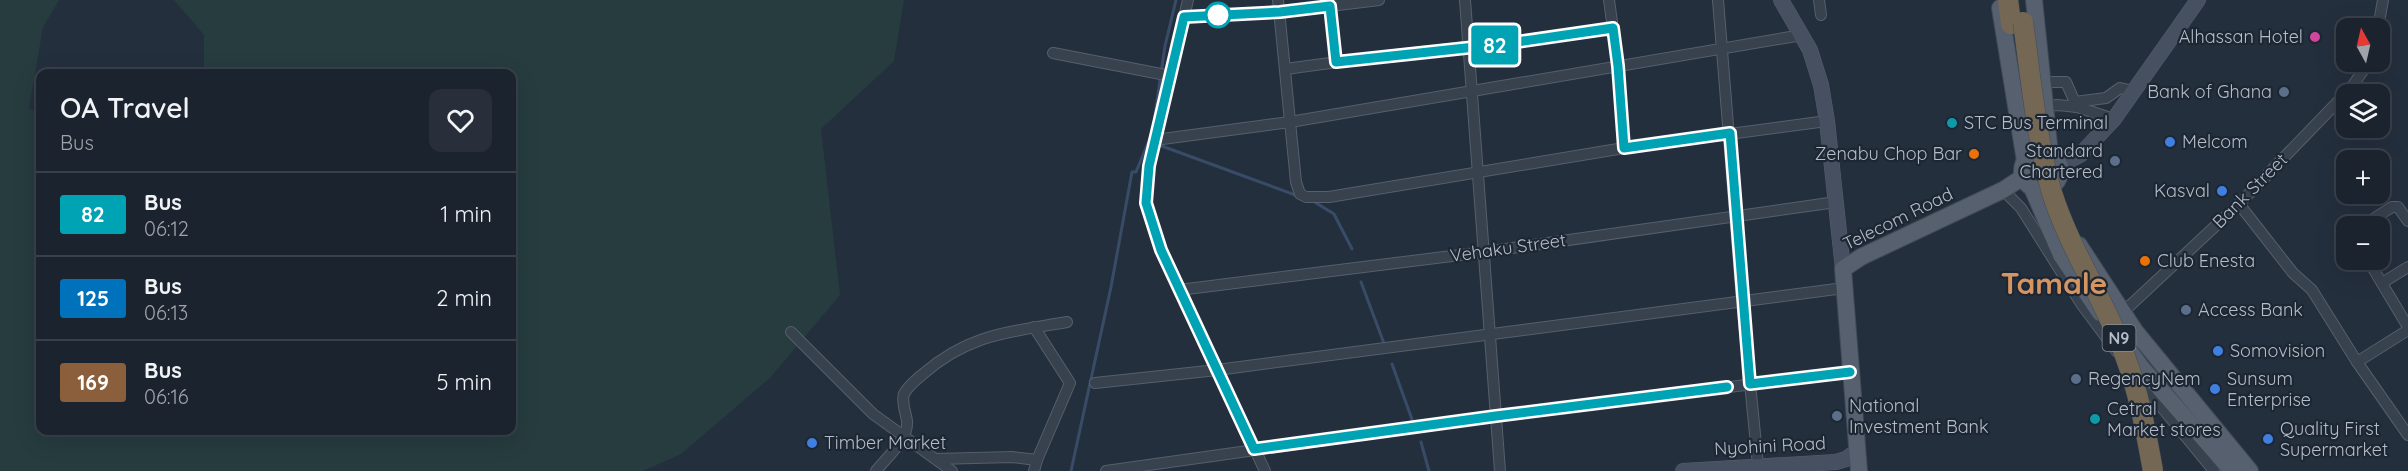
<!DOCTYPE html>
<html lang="en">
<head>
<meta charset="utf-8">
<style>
	:root { --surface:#1b232e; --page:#282f3a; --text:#f1f3f6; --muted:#a0a4aa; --line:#39404a }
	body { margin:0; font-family:Quicksand,sans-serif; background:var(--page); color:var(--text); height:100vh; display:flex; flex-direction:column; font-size:22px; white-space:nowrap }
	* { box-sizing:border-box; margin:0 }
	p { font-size:20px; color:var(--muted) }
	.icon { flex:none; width:33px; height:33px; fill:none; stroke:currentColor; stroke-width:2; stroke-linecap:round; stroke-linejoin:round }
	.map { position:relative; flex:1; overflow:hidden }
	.side { position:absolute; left:36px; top:69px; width:480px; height:366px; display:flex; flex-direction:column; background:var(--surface); border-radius:12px; box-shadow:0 6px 24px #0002,0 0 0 2px var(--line) }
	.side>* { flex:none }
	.badge { padding:0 12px; border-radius:4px; font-size:21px; line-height:39px }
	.needle { width:39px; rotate:352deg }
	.tools { position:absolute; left:2336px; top:18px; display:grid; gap:12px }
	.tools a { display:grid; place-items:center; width:54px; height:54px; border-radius:12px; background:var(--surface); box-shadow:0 6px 24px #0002,0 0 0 2px var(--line); font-size:30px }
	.map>.badge { position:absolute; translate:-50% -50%; box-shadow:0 0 0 3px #fff }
	.round { display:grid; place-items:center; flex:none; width:63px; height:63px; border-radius:12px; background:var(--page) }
	.head { display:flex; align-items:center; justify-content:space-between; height:102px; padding:0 24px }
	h1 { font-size:28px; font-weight:600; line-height:45px }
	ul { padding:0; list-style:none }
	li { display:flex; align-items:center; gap:18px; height:84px; padding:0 24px; border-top:2px solid var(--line) }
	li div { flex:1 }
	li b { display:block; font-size:22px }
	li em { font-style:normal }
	li .badge { min-width:66px; font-weight:700; text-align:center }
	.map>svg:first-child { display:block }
	.green { fill:#263c3f }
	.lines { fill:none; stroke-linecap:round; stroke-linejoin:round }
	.stream { stroke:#394c67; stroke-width:3 }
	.street-casing { stroke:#565f6c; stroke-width:12 }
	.secondary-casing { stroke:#565f6c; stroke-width:16 }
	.primary-casing { stroke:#414a57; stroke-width:18 }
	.highway-casing { stroke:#434c59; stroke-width:21 }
	.street { stroke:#38414e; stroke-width:10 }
	.secondary { stroke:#465061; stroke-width:15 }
	.primary { stroke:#56606e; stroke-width:16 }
	.highway { stroke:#746855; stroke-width:20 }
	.highway-bridge-casing { stroke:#434c59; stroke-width:21; stroke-linecap:butt }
	.highway-bridge { stroke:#746855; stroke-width:20 }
	.line-casing { stroke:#fff; stroke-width:14 }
	.line { stroke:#00a3b4; stroke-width:9 }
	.stop-dot { fill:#fff; stroke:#00a3b4; stroke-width:3 }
	.hotel-dot { fill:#d1479c; stroke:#1d2633; stroke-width:2 }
	.service-dot { fill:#5c6f8a; stroke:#1d2633; stroke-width:2 }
	.culture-dot { fill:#0f9aa8; stroke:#1d2633; stroke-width:2 }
	.shop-dot { fill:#3f7fe0; stroke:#1d2633; stroke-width:2 }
	.food-dot { fill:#e8710a; stroke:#1d2633; stroke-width:2 }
	.labels { text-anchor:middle; stroke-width:4.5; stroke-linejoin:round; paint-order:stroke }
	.shield { fill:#1d2633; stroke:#878f9c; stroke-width:1.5 }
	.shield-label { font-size:16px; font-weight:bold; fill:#b4bcc9 }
	.poi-label { font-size:18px; fill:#b4bcc9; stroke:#1d2633; text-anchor:start }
	.street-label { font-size:18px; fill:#b4bcc9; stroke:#1d2633 }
	.town-label { font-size:30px; font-weight:bold; fill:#d59563; stroke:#1d2633 }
</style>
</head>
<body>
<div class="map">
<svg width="2408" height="471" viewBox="0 0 2408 471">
	<rect width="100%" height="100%" fill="#242f3e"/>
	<path class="green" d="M0,0H59L43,27L29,109L40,112V430H512V74L204,73V35L174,0H904L894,61L821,129L840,295L770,378L681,454L643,471H0Z"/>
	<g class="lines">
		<g class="stream">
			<path d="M1153,129L1165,46L1176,0"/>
			<path d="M1159,145L1298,196"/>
			<path d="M1313,201L1334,214L1352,249"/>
			<path d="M1361,282L1385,346"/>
			<path d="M1392,364L1414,425"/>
			<path d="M1421,442L1429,471"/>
			<path d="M1071,471L1111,287L1132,172H1136L1150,138"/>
		</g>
		<defs>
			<g id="street">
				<path d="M1188,0L1149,166L1146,203L1161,250L1265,471"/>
				<path d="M1278,0L1296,182L1300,194L1306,197H1329L1624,148L1827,121"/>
				<path d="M1465,0L1500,471"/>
				<path d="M1609,0L1618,66L1624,148"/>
				<path d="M1718,0L1742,301L1758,465"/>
				<path d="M1819,0L1821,15"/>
				<path d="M1330,6L1337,62"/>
				<path d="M1184,17L1280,12L1379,0"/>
				<path d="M2378,28L2383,0"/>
				<path d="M1053,53L1171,76"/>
				<path d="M1286,69C1395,53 1504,45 1613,28"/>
				<path d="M2043,82H2066L2077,107L2114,119"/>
				<path d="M2075,102L2106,98L2120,88L2133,91"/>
				<path d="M2046,106L2058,105L2077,107"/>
				<path d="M1155,140L1290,122L1802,35"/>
				<path d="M2003,190L2021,208L2082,305L2117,352"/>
				<path d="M2239,204L2293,273L2312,290L2357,362L2408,435"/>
				<path d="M2362,226L2392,207H2398L2408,221"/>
				<path d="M2368,260L2408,327"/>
				<path d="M2382,283L2408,267"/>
				<path d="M1179,290L1484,252L1836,202"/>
				<path d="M2122,313L2239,204L2351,88L2369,62"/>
				<path d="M1034,327L1070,383L1037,460L1034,471"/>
				<path d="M791,332L873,414L952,471"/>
				<path d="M2357,362L2408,330"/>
				<path d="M2136,376L2214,471"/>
				<path d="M1095,383L1217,370L1844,288"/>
				<path d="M936,459L1012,457L1037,460"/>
				<path d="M876,471C886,458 909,439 907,421C906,412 901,403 904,394C908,386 916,380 923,374C969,334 1009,332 1067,322"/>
				<path d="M1106,471L1496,416L1850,372"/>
			</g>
			<g id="secondary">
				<path d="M1781,0L1810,50L1821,85L1827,121L1843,269"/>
				<path d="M2059,166L2080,155L2114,119L2198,0"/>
				<path d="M1683,471L1836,462L1846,459L1857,451"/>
			</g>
			<g id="primary">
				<path d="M2034,0L2050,154"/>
				<path d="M2000,8L2025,161"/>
				<circle cx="2041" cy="171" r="19"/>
				<path d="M2032,188L2061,255L2100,313"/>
				<path d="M2079,245L2135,331L2250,471"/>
				<path d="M2125,345L2141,367L2232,471"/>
				<path d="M1859,471L1843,269L1861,257L2003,190L2023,177"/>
			</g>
			<path id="highway" d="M2008,0L2011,24"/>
		</defs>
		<use href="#street" class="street-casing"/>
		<use href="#secondary" class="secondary-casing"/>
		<use href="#primary" class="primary-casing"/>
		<use href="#highway" class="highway-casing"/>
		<use href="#street" class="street"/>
		<use href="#secondary" class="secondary"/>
		<use href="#primary" class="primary"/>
		<use href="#highway" class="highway"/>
		<defs>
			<path id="highway-bridge" d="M2023,22C2031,79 2036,137 2052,193C2070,250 2105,300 2125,356C2139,393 2146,432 2153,471"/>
		</defs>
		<use href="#highway-bridge" class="highway-bridge-casing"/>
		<use href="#highway-bridge" class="highway-bridge"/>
	</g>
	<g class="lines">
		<defs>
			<path id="line" d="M1727,387L1496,416L1254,449L1161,250L1146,203L1149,166L1184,17L1280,12L1330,6L1336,62L1503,44L1613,28L1618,66L1624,148L1730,133L1750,384L1850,372"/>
		</defs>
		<use href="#line" class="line-casing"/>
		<use href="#line" class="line"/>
	</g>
	<circle class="stop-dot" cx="1218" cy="15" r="12"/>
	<circle class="hotel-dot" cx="2315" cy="37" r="6"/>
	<g class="service-dot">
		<circle cx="2284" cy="92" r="6"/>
		<circle cx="2115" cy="161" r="6"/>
		<circle cx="2186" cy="310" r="6"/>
		<circle cx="2076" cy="379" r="6"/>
		<circle cx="1837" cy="416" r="6"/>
	</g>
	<g class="culture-dot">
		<circle cx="1952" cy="123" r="6"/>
		<circle cx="2095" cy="419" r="6"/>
	</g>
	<g class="shop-dot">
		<circle cx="2170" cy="142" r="6"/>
		<circle cx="2222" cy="191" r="6"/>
		<circle cx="2218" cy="351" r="6"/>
		<circle cx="2215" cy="389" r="6"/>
		<circle cx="2268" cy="439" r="6"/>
		<circle cx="812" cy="443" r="6"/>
	</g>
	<g class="food-dot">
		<circle cx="1974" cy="154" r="6"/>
		<circle cx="2145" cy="261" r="6"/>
	</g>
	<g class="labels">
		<rect class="shield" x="2102.5" y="325" width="33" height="26" rx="4.5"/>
		<g class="shield-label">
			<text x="2119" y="344">N9</text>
		</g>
		<g class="poi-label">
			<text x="2303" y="43" text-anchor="end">Alhassan Hotel</text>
			<text x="2272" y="98" text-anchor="end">Bank of Ghana</text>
			<text x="1964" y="129">STC Bus Terminal</text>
			<text x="2182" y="148">Melcom</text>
			<text x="2103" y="157" text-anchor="end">Standard<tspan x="2103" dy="21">Chartered</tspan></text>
			<text x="1962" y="160" text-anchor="end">Zenabu Chop Bar</text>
			<text x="2210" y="197" text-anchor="end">Kasval</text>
			<text x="2157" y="267">Club Enesta</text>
			<text x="2198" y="316">Access Bank</text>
			<text x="2230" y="357">Somovision</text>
			<text x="2088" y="385">RegencyNem</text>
			<text x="2227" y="385">Sunsum<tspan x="2227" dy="21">Enterprise</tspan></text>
			<text x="1849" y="412">National<tspan x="1849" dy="21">Investment Bank</tspan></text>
			<text x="2107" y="415">Cetral<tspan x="2107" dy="21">Market stores</tspan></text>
			<text x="2280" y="435">Quality First<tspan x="2280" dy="21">Supermarket</tspan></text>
			<text x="824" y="449">Timber Market</text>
		</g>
		<g class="street-label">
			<text transform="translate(2250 191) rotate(-45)" y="6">Bank Street</text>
			<text transform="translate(1898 219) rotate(-26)" y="6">Telecom Road</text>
			<text transform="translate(1508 248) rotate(-8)" y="6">Vehaku Street</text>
			<text transform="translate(1770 446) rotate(-3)" y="6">Nyohini Road</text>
		</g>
		<g class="town-label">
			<text x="2054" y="294">Tamale</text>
		</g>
	</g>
</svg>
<div class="tools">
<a><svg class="needle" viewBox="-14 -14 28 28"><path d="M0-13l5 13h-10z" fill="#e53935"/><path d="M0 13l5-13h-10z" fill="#a0a4aa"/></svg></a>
<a><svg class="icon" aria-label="layers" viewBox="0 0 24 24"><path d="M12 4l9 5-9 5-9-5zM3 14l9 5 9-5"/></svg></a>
<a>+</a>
<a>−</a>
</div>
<b class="badge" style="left:1495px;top:45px;background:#00a3b4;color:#fff">82</b>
<section class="side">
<div class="head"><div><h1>OA Travel</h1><p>Bus</p></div><a class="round"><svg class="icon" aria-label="heart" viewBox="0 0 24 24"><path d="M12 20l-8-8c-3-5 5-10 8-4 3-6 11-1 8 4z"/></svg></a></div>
<ul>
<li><span class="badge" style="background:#00a3b4;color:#fff">82</span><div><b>Bus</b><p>06:12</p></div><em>1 min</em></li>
<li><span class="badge" style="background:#0072bc;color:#fff">125</span><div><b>Bus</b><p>06:13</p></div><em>2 min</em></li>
<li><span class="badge" style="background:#8b5e3c;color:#fff">169</span><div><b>Bus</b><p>06:16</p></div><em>5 min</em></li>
</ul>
</section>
</div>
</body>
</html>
